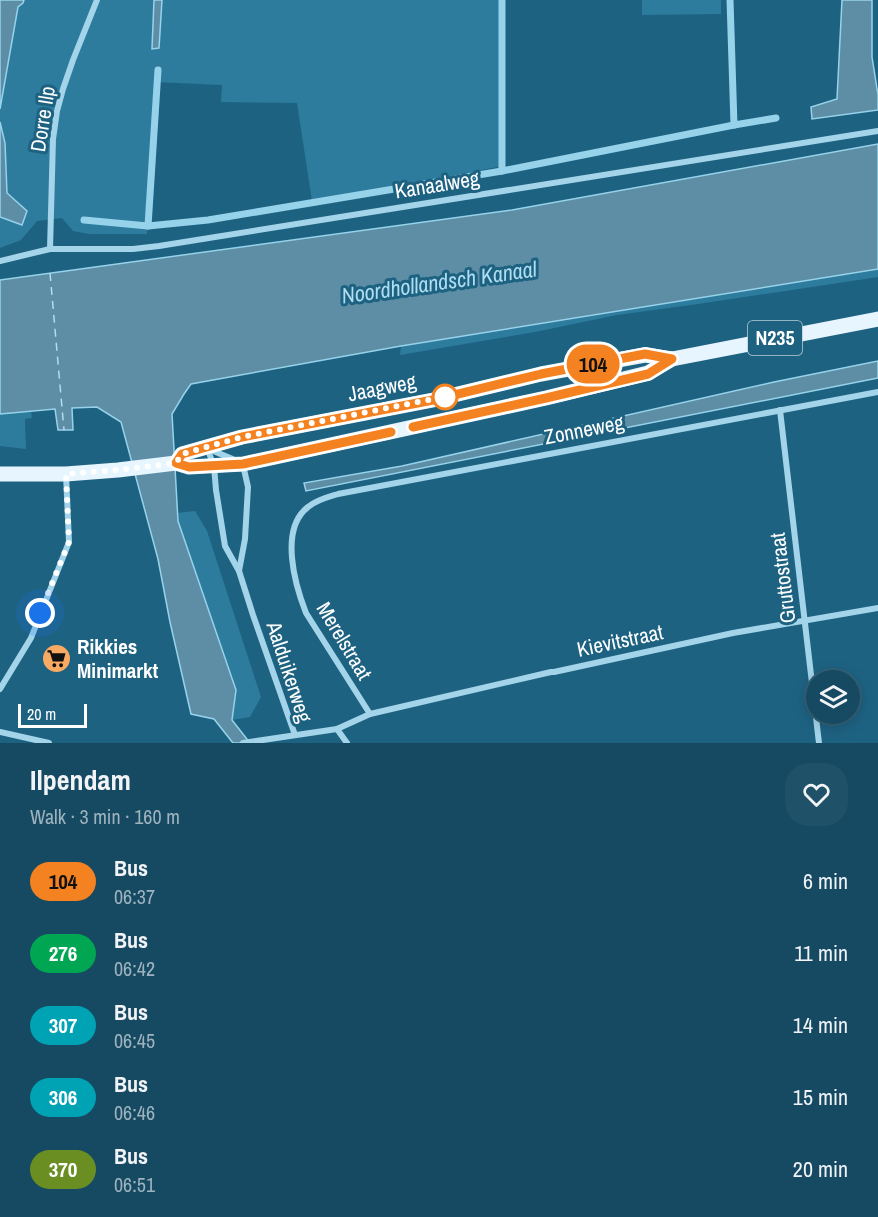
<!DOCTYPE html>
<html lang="en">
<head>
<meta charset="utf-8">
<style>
	:root { --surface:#164a62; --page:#1f5168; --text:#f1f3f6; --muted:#9eb3be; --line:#356277 }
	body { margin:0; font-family:"Archivo Narrow",sans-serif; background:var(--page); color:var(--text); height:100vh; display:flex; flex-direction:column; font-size:22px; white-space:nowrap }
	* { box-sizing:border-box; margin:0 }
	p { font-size:20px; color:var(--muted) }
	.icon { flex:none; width:33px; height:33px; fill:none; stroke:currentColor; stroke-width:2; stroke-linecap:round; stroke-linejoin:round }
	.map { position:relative; height:743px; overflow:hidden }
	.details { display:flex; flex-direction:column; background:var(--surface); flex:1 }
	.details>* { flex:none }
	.badge { padding:0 12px; border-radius:20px; font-size:21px; line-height:39px }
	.buttons { position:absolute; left:806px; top:670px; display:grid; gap:12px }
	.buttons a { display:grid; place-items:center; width:54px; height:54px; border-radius:50%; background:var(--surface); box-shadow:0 3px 15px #0003,0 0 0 2px var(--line); font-size:30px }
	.scale { position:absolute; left:18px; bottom:15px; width:69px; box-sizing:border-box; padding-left:6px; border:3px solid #fff; border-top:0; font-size:16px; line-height:21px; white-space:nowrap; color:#fff; -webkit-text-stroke:4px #1e6282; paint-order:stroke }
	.you { position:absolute; width:30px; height:30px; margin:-15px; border:4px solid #fff; border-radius:50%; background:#1a73e8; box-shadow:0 0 0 9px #1a73e833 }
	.map>.badge { position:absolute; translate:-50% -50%; box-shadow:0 0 0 3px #fff }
	.round { display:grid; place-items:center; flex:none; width:63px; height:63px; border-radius:24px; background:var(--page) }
	.head { display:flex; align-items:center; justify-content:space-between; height:102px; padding:0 30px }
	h1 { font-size:28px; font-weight:800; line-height:45px }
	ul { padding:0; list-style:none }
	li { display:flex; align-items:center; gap:18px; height:72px; padding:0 30px }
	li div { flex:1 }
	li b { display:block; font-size:22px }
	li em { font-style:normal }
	li .badge { min-width:66px; font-weight:700; text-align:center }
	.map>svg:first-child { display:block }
	.green { fill:#2d7c9e }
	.water { fill:#5d8ea5; stroke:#97d2eb; stroke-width:1.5 }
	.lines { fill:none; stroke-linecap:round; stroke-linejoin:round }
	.stream { stroke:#97d2eb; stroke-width:7 }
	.ferry { stroke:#afddf1; stroke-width:1.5; stroke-dasharray:8 6; stroke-linecap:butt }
	.street { stroke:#a3d4e9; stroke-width:6 }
	.primary { stroke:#e7f5fe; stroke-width:15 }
	.line-casing { stroke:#fff; stroke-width:14 }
	.line { stroke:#f58220; stroke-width:9 }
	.walk { stroke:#fff; stroke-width:6; stroke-dasharray:0 10.8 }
	.stop-dot { fill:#fff; stroke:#f58220; stroke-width:3 }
	.labels { text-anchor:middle; stroke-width:6; stroke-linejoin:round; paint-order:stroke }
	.shield { fill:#1e6282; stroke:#bcd0da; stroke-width:1.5 }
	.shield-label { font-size:20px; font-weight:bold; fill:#fff }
	.street-label { font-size:21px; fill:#fff; stroke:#1e6282 }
	.poi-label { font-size:21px; font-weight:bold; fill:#fff; stroke:#1e6282; text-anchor:start }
	.water-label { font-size:22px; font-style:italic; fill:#afddf1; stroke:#1e6282 }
</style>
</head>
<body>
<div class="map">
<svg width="878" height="743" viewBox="0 0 878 743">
	<rect width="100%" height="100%" fill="#1e6282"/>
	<g class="green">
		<path d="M24,0H154L152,49L159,48L162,0H504L503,166L367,192L312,201L297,103L221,102L222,85L155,82L147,234H89L73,231L62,218L37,221L21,240L0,248V217L22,225L7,193L5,143L0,122V109L18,6L23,3Z"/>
		<path d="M642,0H721V14L642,15Z"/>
		<path d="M878,269V277L698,304L617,315L535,332L400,355L401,346Z"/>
		<path d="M31,410L32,418L25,419L26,449L0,446V414Z"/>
		<path d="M195,511L207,531L261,697L250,717L232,720L236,690L178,521L177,513Z"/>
	</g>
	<g class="water">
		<path d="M0,0H24L23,3L18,7L0,109Z"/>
		<path d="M154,0H162L159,48L152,49Z"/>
		<path d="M842,0H872V57L878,95V110L812,119L811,107L837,99Z"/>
		<path d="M0,122L5,143L7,193L27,211L22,225L0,217Z"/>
		<path d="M878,144V269L401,346L191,384L184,394L172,414L178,521L236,690L232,720L250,743H233L214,719L191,714L170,622L158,559L121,422L97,407L72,408L73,430H58L55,409L0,414V280L512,210Z"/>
		<path d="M878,361V378L306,491L304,483L402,466L774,382Z"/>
	</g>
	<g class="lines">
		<g class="stream">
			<path d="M730,0L734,125L776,118"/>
			<path d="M502,171L734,125"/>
			<path d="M84,220L148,226L158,70"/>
			<path d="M148,226L208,220L502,171V0"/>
		</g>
		<path class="ferry" d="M50,273L64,430"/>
		<g class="street">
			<path d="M50,249L53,139L57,111L63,89L73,60L97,0"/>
			<path d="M0,261L50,249H133L159,246L878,131"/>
			<path d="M780,410L819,743"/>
			<path d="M207,448L214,466L216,490L225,546L239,571L253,615L295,735"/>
			<path d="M211,450L235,460"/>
			<path d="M239,571L245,539L248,487L243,465"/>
			<path d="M0,689L31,638L69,542L66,474"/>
			<path d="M370,714L551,672H554L733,633L878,608"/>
			<path d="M337,729L347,743"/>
			<path d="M0,732L49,743"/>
			<path d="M243,743L337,729L370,714L306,613C295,585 279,529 308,507C316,500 328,497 338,494L878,392"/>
		</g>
		<g class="primary">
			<path d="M176,463L182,454L242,437L433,400L541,374L645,355L672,359"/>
			<path d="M0,474H66L118,470L176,463L189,467L243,464L546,398L648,373L672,359L878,319"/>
		</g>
	</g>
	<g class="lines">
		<defs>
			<path id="line" d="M391,432L243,464L189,467L176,463L182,454L242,437L433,400L541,374L645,354L672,359L648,374L546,398L413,427"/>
		</defs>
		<use href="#line" class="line-casing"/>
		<use href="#line" class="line"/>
		<path class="walk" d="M40,613L69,542L66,474L118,470L176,463L182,454L242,437L453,395L445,397"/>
	</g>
	<defs>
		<symbol id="supermarket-disc" viewBox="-11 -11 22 22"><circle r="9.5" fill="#f8a962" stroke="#1e6282"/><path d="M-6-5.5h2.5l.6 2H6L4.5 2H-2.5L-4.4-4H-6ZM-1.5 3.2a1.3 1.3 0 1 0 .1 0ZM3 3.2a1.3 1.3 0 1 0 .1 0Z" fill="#111"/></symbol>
	</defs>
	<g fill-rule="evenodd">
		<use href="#supermarket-disc" x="40" y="642" width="33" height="33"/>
	</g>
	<circle class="stop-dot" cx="445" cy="397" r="12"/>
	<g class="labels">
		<rect class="shield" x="748" y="321" width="54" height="34" rx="4.5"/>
		<g class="shield-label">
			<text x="775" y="345">N235</text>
		</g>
		<g class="street-label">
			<text transform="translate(43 119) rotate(-81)" y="7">Dorre Ilp</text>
			<text transform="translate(437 185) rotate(-9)" y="7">Kanaalweg</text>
			<text transform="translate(382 388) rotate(-11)" y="7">Jaagweg</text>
			<text transform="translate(584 430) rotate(-11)" y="7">Zonneweg</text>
			<text transform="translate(783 578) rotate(-97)" y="7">Gruttostraat</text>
			<text transform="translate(344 641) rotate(59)" y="7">Merelstraat</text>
			<text transform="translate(620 641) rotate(-12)" y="7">Kievitstraat</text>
			<text transform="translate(289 672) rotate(72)" y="7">Aalduikerweg</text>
		</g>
		<g class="poi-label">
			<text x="77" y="654">Rikkies<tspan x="77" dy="24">Minimarkt</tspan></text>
		</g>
		<g class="water-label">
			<text transform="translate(439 282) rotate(-8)" y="8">Noordhollandsch Kanaal</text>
		</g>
	</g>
</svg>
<div class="buttons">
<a><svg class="icon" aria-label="layers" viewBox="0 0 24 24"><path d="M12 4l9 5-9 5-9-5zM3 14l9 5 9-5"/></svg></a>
</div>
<div class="scale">20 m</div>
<div class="you" style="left:40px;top:613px"></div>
<b class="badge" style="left:593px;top:364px;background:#f58220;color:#111">104</b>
</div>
<section class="details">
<div class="head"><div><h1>Ilpendam</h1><p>Walk · 3 min · 160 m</p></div><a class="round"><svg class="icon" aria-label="heart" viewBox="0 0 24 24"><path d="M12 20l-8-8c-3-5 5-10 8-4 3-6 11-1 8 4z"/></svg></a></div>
<ul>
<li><span class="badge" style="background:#f58220;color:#111">104</span><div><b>Bus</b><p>06:37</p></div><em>6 min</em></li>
<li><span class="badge" style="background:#00a651;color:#fff">276</span><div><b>Bus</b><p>06:42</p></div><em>11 min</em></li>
<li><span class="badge" style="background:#00a3b4;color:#fff">307</span><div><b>Bus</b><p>06:45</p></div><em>14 min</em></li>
<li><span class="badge" style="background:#00a3b4;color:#fff">306</span><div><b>Bus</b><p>06:46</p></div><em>15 min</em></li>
<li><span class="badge" style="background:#6b8e23;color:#fff">370</span><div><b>Bus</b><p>06:51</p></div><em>20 min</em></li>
</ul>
</section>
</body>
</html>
